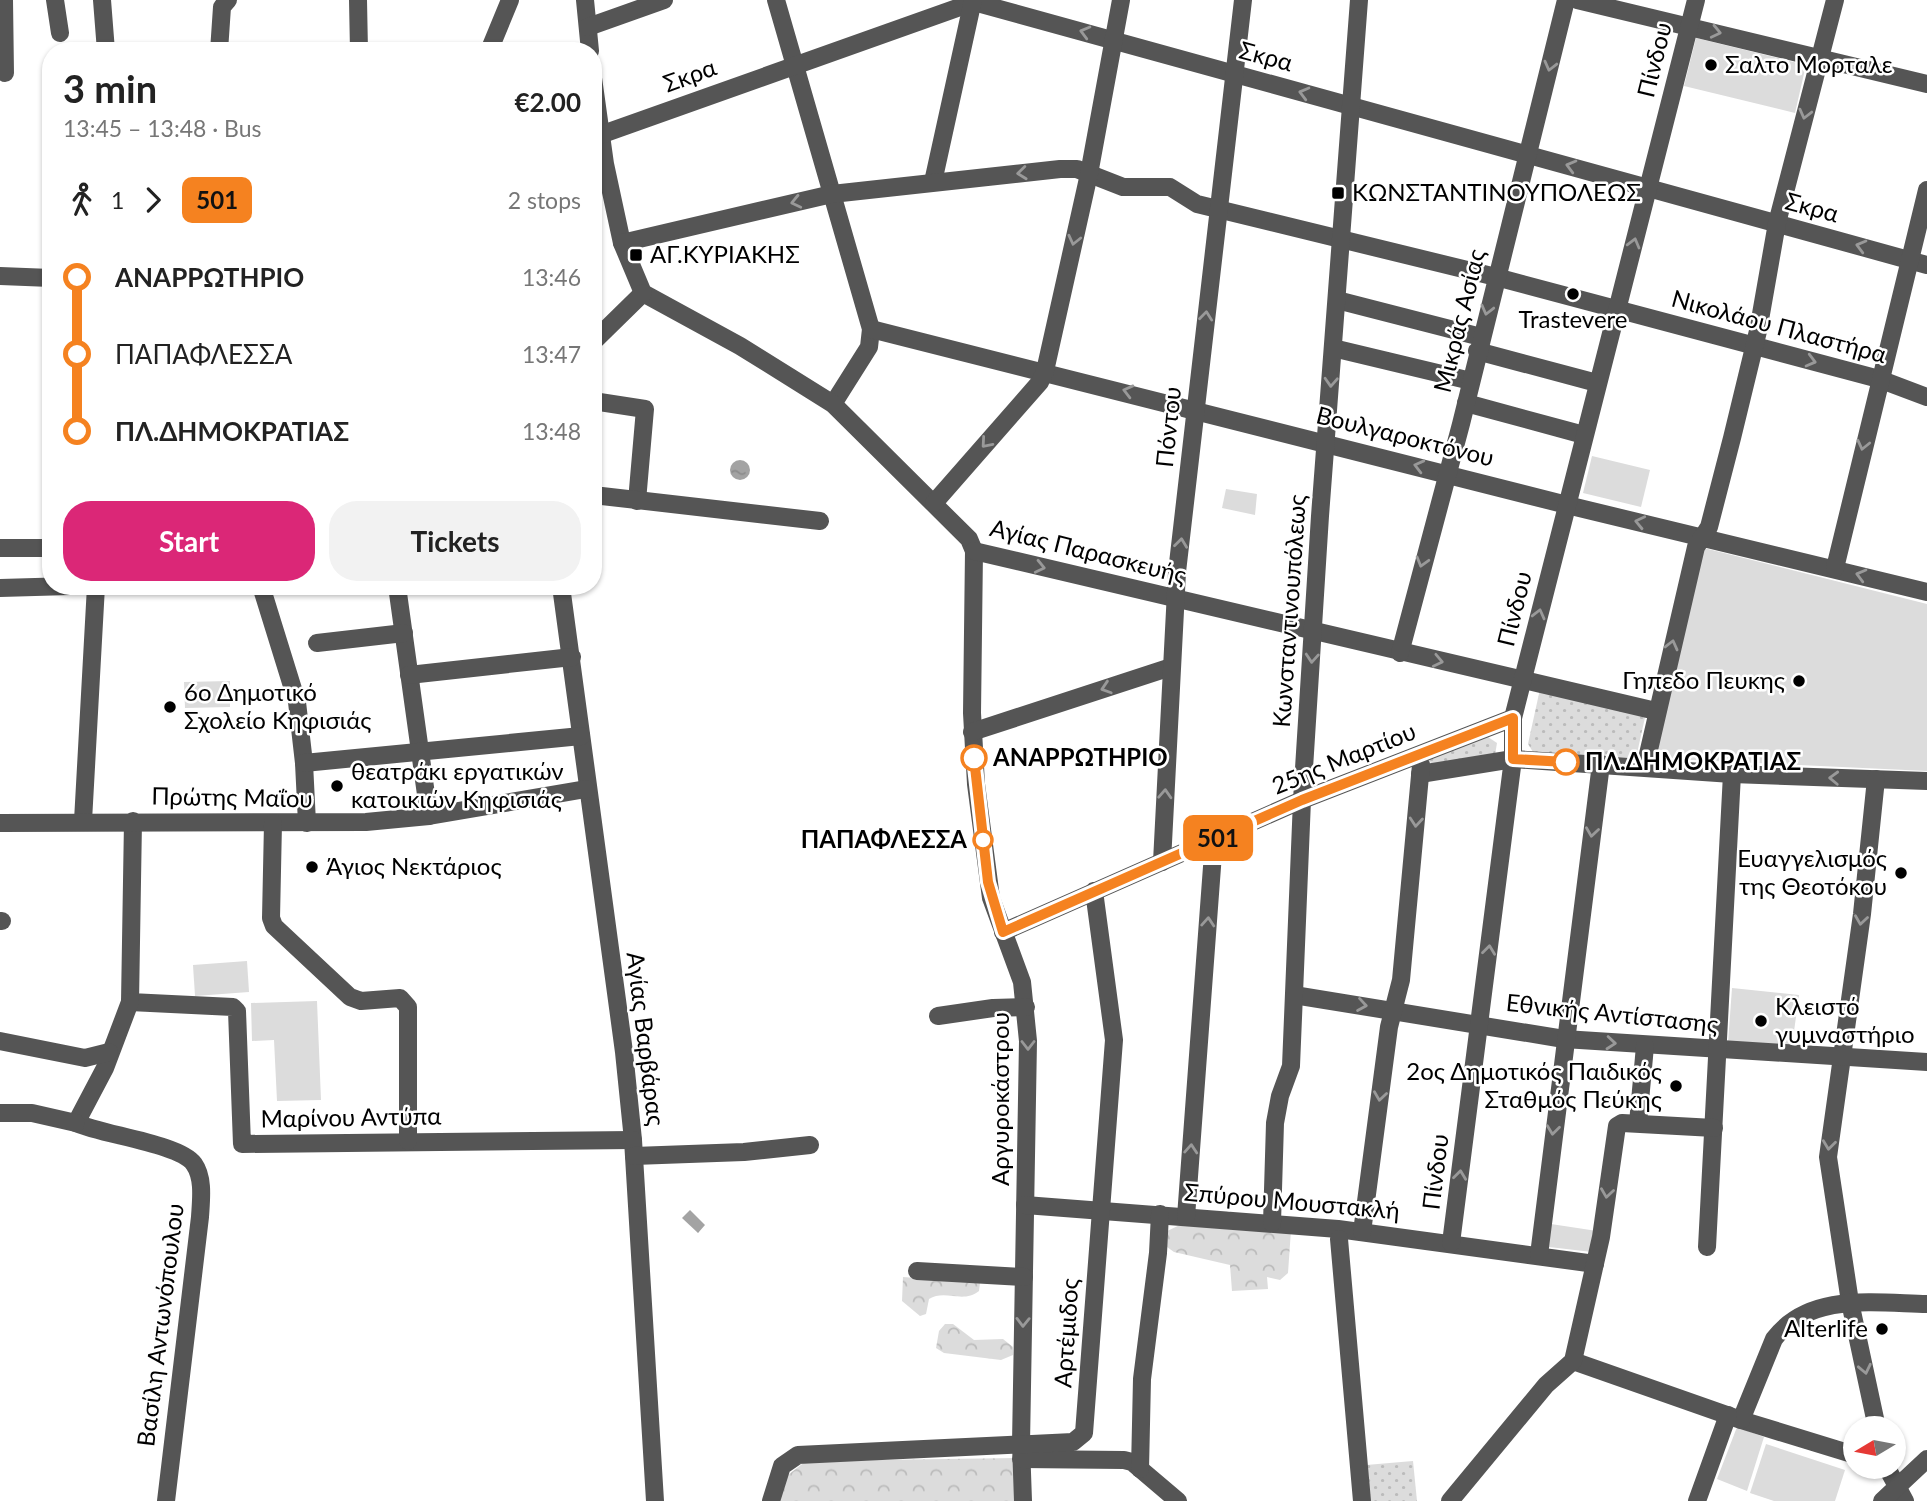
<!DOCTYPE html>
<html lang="en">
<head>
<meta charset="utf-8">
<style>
	:root { --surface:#fff; --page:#f2f2f2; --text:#222; --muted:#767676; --accent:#db2777 }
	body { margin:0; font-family:Lato,sans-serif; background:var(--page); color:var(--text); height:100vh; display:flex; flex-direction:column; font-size:26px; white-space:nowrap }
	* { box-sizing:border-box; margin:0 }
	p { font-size:23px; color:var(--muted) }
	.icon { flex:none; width:38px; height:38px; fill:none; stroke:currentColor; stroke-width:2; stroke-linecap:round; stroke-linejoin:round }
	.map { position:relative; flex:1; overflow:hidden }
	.sheet { position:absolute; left:42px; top:42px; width:560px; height:553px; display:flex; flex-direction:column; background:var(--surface); border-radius:28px; box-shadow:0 2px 5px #0004 }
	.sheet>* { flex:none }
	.badge { padding:0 14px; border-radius:10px; font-size:24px; line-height:46px }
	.needle { width:46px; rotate:260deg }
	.fabs { position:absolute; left:1843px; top:1416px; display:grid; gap:14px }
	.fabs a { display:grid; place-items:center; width:63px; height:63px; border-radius:50%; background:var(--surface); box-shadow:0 2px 5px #0004; font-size:35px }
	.map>.badge { position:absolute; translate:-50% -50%; box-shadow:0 0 0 4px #fff }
	.legs { display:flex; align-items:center; gap:10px; height:77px; padding:0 21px; font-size:23px }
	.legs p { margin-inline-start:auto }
	.summary { display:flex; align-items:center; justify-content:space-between; height:119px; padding:0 21px }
	h1 { font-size:38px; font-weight:700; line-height:52px }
	.action { display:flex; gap:14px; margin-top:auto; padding:14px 21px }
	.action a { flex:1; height:80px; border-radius:28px; background:var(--accent); color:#fff; font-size:28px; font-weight:700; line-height:80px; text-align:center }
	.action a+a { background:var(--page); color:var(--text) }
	ul { padding:0 21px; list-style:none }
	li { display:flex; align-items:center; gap:24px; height:77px; font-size:26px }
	li i { display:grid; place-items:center; width:10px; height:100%; margin:0 9px; background:currentColor }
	li i::after { content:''; width:18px; height:18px; margin:-9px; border:5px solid; border-radius:50%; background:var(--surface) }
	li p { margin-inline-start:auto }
	li:first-child i { background:linear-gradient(#0000 50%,currentColor 0) }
	li:last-child i { background:linear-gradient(currentColor 50%,#0000 0) }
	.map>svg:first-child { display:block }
	.grass { fill:url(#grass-dots) }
	.forest { fill:url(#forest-crowns) }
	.park { fill:#dcdcdc }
	.water { fill:url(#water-ripples) }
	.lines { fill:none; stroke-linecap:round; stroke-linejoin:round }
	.minor { stroke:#555; stroke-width:18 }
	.oneway { stroke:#999 }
	.line-1-casing { stroke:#fff; stroke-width:16 }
	.line-1 { stroke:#f58220; stroke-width:10 }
	.poi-dot { fill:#000; stroke:#fff; stroke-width:2.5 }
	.stop-1-dot { fill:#fff; stroke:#f58220; stroke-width:3.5 }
	.labels { text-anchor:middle; stroke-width:5; stroke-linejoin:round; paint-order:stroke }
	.street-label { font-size:24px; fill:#000; stroke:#fff }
	.poi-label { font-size:24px; fill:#000; stroke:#fff; text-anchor:start }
	.stop-label { font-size:24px; font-weight:bold; fill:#000; stroke:#fff; text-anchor:start }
</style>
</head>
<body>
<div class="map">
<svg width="1927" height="1501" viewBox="0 0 1927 1501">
	<defs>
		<pattern id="grass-dots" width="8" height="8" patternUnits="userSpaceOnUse" patternTransform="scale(1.75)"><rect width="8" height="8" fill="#dcdcdc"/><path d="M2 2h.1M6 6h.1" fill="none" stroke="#bbb" stroke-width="1.8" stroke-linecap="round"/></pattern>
		<pattern id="forest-crowns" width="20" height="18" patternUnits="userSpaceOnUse" patternTransform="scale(1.75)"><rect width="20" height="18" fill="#dcdcdc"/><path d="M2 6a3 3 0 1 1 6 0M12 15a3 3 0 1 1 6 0" fill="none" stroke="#bbb"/></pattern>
		<pattern id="water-ripples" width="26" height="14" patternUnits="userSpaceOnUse" patternTransform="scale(1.75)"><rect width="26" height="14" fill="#a3a3a3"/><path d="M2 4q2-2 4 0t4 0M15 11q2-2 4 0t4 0" fill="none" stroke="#8b8b8b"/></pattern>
	</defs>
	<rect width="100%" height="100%" fill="#fff"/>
	<g class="grass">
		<path d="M1540,689L1646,713L1636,758L1533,752L1528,744Z"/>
		<path d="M1488,737L1497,743L1495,755L1433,765L1429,761V758Z"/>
		<path d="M1413,1461L1417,1501H1369L1366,1465Z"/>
	</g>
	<g class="forest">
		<path d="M1184,1223L1291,1230L1288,1273L1280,1280L1267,1277L1268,1289L1232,1291L1230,1265L1174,1252L1160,1242L1161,1234Z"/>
		<path d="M903,1277L980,1283L979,1291C963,1304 945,1289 929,1299L926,1314L920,1316L902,1301Z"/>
		<path d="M945,1324H953L974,1340L1003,1339L1013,1347V1355L1001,1360L944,1353L936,1348L939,1331Z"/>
		<path d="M1016,1458V1501H777L788,1475L806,1461Z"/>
	</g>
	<g class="park">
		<path d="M1696,38L1806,65L1795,113L1684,86Z"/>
		<path d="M1592,456L1650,470L1641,507L1583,493Z"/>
		<path d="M1226,489L1257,494L1255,515L1222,508Z"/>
		<path d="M1704,548L1927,604V771L1650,758Z"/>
		<path d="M230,681V707L185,708L184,682Z"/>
		<path d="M247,961L249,992L195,996L193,965Z"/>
		<path d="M1732,988L1799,995L1792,1046L1728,1043Z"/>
		<path d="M317,1001L321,1100L277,1101L274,1040L252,1041L251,1003Z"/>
		<path d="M1551,1224L1597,1231L1592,1252L1549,1247Z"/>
		<path d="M1737,1427L1764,1437L1747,1491L1717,1479Z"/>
		<path d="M1766,1444L1845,1470L1835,1501H1774L1750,1493Z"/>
	</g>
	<g class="water">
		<circle cx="740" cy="470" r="10"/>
		<path d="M690,1210L705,1225L698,1233L682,1218Z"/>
	</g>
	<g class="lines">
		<g class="minor">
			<path d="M4,0L5,73"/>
			<path d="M55,0L60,33"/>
			<path d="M102,0L106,51"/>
			<path d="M358,0L359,51"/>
			<path d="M585,0L590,51"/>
			<path d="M776,0L871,329L869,347L833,404"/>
			<path d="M1577,0L1927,84"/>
			<path d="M588,27L664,0"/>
			<path d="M219,51L222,7L228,0"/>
			<path d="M489,51L510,0"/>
			<path d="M593,78L605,164L622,243L643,293L740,346L833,404L969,539L974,551L972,713L976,784L991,898L1022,982L1028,1041L1021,1444L1023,1501"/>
			<path d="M600,135L974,2L1927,265"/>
			<path d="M933,182L973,0"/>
			<path d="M622,243L832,194L1060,169H1077L1123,187H1170L1197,204L1496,277L1879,379L1927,397"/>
			<path d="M0,276L51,278"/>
			<path d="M1337,300L1481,337"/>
			<path d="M871,329L1567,505L1927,592"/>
			<path d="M593,342L643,293"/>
			<path d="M1333,348L1471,381"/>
			<path d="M1477,351L1597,383"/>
			<path d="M593,401L645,409L637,501"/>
			<path d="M1466,403L1584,435"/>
			<path d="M593,495L820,521"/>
			<path d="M934,503L1040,382L1045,371L1089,174L1121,0"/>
			<path d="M0,548H51"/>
			<path d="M974,551L1656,711"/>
			<path d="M1835,568L1927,190"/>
			<path d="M261,586L297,702L304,763L307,823"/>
			<path d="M397,586L429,816"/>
			<path d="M561,586L624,1052L633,1140L655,1501"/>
			<path d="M0,588L70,586"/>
			<path d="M317,643L404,633"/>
			<path d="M1400,653L1461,424L1566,0"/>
			<path d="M409,675L572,657"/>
			<path d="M972,732L1171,667"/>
			<path d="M304,763L581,736"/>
			<path d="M1645,767L1696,547L1709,527L1732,438L1758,331L1777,223L1835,0"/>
			<path d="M1420,774L1513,759L1732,774L1927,781"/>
			<path d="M1876,779L1862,914L1828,1157L1850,1302L1877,1428"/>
			<path d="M83,821L96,586"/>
			<path d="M133,821L130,1002L233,1007L237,1011L242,1144L633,1140"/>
			<path d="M0,823L366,822L429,816L586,789"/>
			<path d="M273,823L271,918L274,926L350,997L361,1001L400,998L408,1007V1141"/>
			<path d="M1162,862L1177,572L1243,0"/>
			<path d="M0,921H2"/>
			<path d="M1003,932L1302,800L1513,718"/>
			<path d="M1294,995L1564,1039L1927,1062"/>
			<path d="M130,1002L105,1068L76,1123C103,1135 180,1144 194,1164C204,1178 201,1200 200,1217L166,1501"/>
			<path d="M938,1016L993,1008L1026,1007"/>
			<path d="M0,1041L85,1058L109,1052"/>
			<path d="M0,1113H32L76,1123"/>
			<path d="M1638,1123L1645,1046"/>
			<path d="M634,1156L744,1152L810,1145"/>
			<path d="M1025,1205L1338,1229L1595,1264"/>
			<path d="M1186,1217L1214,840"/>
			<path d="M1272,1223L1275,1123L1280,1096L1291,1066L1302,800L1320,516L1359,0"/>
			<path d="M1362,1232L1389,1027L1401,980L1421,765"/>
			<path d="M1339,1239L1362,1501"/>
			<path d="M1451,1243L1513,759V718L1696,0"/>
			<path d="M1707,1247L1732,774"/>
			<path d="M1539,1255L1601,764"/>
			<path d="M917,1271L1024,1277"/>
			<path d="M1573,1361L1741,1420L1855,1455"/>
			<path d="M1741,1420L1774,1339C1809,1292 1876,1303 1927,1304"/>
			<path d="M1021,1459L1124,1460L1132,1462L1178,1501"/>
			<path d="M1886,1466L1905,1501"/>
			<path d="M1140,1469L1142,1379L1158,1253L1160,1214"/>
			<path d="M771,1501L782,1466L798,1455L1073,1442L1084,1433L1114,1040L1094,891"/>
			<path d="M1450,1501L1546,1385L1573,1361L1601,1237L1617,1126L1622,1123L1714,1128"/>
			<path d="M1697,1501L1728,1415"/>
			<path d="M1882,1501L1927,1459"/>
		</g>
	</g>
	<defs><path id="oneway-chevron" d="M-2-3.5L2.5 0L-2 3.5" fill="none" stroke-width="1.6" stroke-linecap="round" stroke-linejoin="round" transform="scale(1.75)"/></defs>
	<g class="oneway">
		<use href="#oneway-chevron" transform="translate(1085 32) rotate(-165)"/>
		<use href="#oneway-chevron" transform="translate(1716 32) rotate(13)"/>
		<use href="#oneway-chevron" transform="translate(1550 66) rotate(104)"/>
		<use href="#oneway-chevron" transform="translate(1304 93) rotate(-165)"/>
		<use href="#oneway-chevron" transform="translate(1805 114) rotate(104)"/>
		<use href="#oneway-chevron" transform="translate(1571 166) rotate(-165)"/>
		<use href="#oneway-chevron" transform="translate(1022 173) rotate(174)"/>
		<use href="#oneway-chevron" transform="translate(796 202) rotate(167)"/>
		<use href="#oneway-chevron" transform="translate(1074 240) rotate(103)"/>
		<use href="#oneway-chevron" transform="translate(1634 243) rotate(-75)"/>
		<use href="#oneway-chevron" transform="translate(1861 246) rotate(-165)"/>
		<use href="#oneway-chevron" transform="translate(1487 310) rotate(104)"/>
		<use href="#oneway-chevron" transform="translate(1206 316) rotate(-84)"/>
		<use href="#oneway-chevron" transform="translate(1811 361) rotate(15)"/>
		<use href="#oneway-chevron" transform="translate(1331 382) rotate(93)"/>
		<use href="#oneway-chevron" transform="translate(1128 391) rotate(-166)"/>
		<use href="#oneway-chevron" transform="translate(986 443) rotate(131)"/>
		<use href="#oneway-chevron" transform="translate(1863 445) rotate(103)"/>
		<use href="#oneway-chevron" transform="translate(1419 466) rotate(-166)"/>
		<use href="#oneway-chevron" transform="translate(1640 522) rotate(-167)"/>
		<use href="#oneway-chevron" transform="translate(1181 543) rotate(-83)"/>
		<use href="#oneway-chevron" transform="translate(1422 562) rotate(106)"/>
		<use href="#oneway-chevron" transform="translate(1040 567) rotate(13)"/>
		<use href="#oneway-chevron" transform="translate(1861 575) rotate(-165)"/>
		<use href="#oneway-chevron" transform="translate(1539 614) rotate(-76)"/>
		<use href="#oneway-chevron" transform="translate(1672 645) rotate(-76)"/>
		<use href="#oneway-chevron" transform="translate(1312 658) rotate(94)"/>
		<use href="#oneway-chevron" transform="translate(1438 661) rotate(12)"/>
		<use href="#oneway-chevron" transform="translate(1106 688) rotate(162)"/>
		<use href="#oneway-chevron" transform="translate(1834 778) rotate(-178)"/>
		<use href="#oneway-chevron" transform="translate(1165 794) rotate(-87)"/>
		<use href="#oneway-chevron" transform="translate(1416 822) rotate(95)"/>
		<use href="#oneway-chevron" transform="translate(1592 832) rotate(98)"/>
		<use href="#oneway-chevron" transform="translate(1861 920) rotate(98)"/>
		<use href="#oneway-chevron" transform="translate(1208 922) rotate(-86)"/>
		<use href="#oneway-chevron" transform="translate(1489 950) rotate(-83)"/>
		<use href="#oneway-chevron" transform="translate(1362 1005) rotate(9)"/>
		<use href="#oneway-chevron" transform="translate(1611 1043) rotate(5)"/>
		<use href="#oneway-chevron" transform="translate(1028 1045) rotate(90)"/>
		<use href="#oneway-chevron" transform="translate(1380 1096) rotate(98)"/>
		<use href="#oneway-chevron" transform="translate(1553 1130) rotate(97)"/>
		<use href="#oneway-chevron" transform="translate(1829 1145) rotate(97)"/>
		<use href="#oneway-chevron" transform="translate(1191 1149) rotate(-86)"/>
		<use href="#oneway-chevron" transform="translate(1460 1175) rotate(-83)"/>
		<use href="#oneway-chevron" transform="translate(1607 1193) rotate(98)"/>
		<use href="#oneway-chevron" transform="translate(1023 1322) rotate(91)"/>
		<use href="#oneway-chevron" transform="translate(1865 1369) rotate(78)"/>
	</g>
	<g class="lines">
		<defs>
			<path id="line-1" d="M974,758L988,882L1003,932L1302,800L1513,718V759L1566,762"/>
		</defs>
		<use href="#line-1" class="line-1-casing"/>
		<use href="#line-1" class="line-1"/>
	</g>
	<g class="poi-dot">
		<circle cx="1711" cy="65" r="7"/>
		<rect x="1331" y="186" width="14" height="14" rx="3.5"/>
		<rect x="629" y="248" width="14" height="14" rx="3.5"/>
		<circle cx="1573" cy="294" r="7"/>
		<circle cx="1799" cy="681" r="7"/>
		<circle cx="170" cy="707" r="7"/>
		<circle cx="337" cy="786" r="7"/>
		<circle cx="312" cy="867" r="7"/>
		<circle cx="1901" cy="873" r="7"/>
		<circle cx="1761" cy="1021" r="7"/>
		<circle cx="1676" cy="1086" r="7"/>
		<circle cx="1882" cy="1329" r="7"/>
	</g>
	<g class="stop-1-dot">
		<circle cx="974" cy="758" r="12"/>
		<circle cx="1566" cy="762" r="12"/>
		<circle cx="983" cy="840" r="9"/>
	</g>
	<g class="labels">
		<g class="street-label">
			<text transform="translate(1266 57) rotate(15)" y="8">Σκρα</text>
			<text transform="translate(1655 60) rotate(-76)" y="8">Πίνδου</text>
			<text transform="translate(690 76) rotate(-20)" y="8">Σκρα</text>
			<text transform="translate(1812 208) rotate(15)" y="8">Σκρα</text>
			<text transform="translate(1460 321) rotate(-76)" y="8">Μικράς Ασίας</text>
			<text transform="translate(1779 327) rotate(15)" y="8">Νικολάου Πλαστήρα</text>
			<text transform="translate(1169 427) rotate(-84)" y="8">Πόντου</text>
			<text transform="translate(1405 437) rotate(14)" y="8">Βουλγαροκτόνου</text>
			<text transform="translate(1088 552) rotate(14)" y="8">Αγίας Παρασκευής</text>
			<text transform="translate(1515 609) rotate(-76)" y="8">Πίνδου</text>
			<text transform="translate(1290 611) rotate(-86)" y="8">Κωνσταντινουπόλεως</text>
			<text transform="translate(1344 759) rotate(-22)" y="8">25ης Μαρτίου</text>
			<text transform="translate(232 798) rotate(1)" y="8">Πρώτης Μαΐου</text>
			<text transform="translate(1612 1014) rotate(6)" y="8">Εθνικής Αντίστασης</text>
			<text transform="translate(645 1039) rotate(83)" y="8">Αγίας Βαρβάρας</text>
			<text transform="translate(1001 1099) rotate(-90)" y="8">Αργυροκάστρου</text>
			<text transform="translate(351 1118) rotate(-1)" y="8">Μαρίνου Αντύπα</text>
			<text transform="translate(1436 1172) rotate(-83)" y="8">Πίνδου</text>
			<text transform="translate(1292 1202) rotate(5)" y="8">Σπύρου Μουστακλή</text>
			<text transform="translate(161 1325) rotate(-83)" y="8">Βασίλη Αντωνόπουλου</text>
			<text transform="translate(1067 1333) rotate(-86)" y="8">Αρτέμιδος</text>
		</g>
		<g class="poi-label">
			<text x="1725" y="73">Σαλτο Μορταλε</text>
			<text x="1352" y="201">ΚΩΝΣΤΑΝΤΙΝΟΥΠΟΛΕΩΣ</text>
			<text x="650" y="263">ΑΓ.ΚΥΡΙΑΚΗΣ</text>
			<text x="1573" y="328" text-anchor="middle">Trastevere</text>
			<text x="1785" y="689" text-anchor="end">Γηπεδο Πευκης</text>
			<text x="184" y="701">6ο Δημοτικό<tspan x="184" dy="28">Σχολείο Κηφισιάς</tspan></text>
			<text x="351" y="780">θεατράκι εργατικών<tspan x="351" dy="28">κατοικιών Κηφισιάς</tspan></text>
			<text x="1887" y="867" text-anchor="end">Ευαγγελισμός<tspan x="1887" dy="28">της Θεοτόκου</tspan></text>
			<text x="326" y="875">Άγιος Νεκτάριος</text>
			<text x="1775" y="1015">Κλειστό<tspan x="1775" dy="28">γυμναστήριο</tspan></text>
			<text x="1662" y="1080" text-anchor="end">2ος Δημοτικός Παιδικός<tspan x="1662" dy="28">Σταθμός Πεύκης</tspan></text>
			<text x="1868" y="1337" text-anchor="end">Alterlife</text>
		</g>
		<g class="stop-label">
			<text x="993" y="766">ΑΝΑΡΡΩΤΗΡΙΟ</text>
			<text x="1585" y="770">ΠΛ.ΔΗΜΟΚΡΑΤΙΑΣ</text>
			<text x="967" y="848" text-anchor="end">ΠΑΠΑΦΛΕΣΣΑ</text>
		</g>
	</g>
</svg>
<div class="fabs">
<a><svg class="needle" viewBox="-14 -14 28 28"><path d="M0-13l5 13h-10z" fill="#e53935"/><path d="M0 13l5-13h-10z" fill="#767676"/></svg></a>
</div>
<b class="badge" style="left:1218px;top:838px;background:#f58220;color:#111">501</b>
<section class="sheet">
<div class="summary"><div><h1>3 min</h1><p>13:45 – 13:48 · Bus</p></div><b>€2.00</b></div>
<div class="legs"><svg class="icon" aria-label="walk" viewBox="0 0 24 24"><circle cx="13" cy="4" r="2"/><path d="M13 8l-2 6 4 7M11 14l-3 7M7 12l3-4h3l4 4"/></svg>1<svg class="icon" aria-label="forward" viewBox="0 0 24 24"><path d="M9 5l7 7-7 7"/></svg><b class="badge" style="background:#f58220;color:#111">501</b><p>2 stops</p></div>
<ul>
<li><i style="color:#f58220"></i><b>ΑΝΑΡΡΩΤΗΡΙΟ</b><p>13:46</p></li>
<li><i style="color:#f58220"></i><span>ΠΑΠΑΦΛΕΣΣΑ</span><p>13:47</p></li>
<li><i style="color:#f58220"></i><b>ΠΛ.ΔΗΜΟΚΡΑΤΙΑΣ</b><p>13:48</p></li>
</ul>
<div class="action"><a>Start</a><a>Tickets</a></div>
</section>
</div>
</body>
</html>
